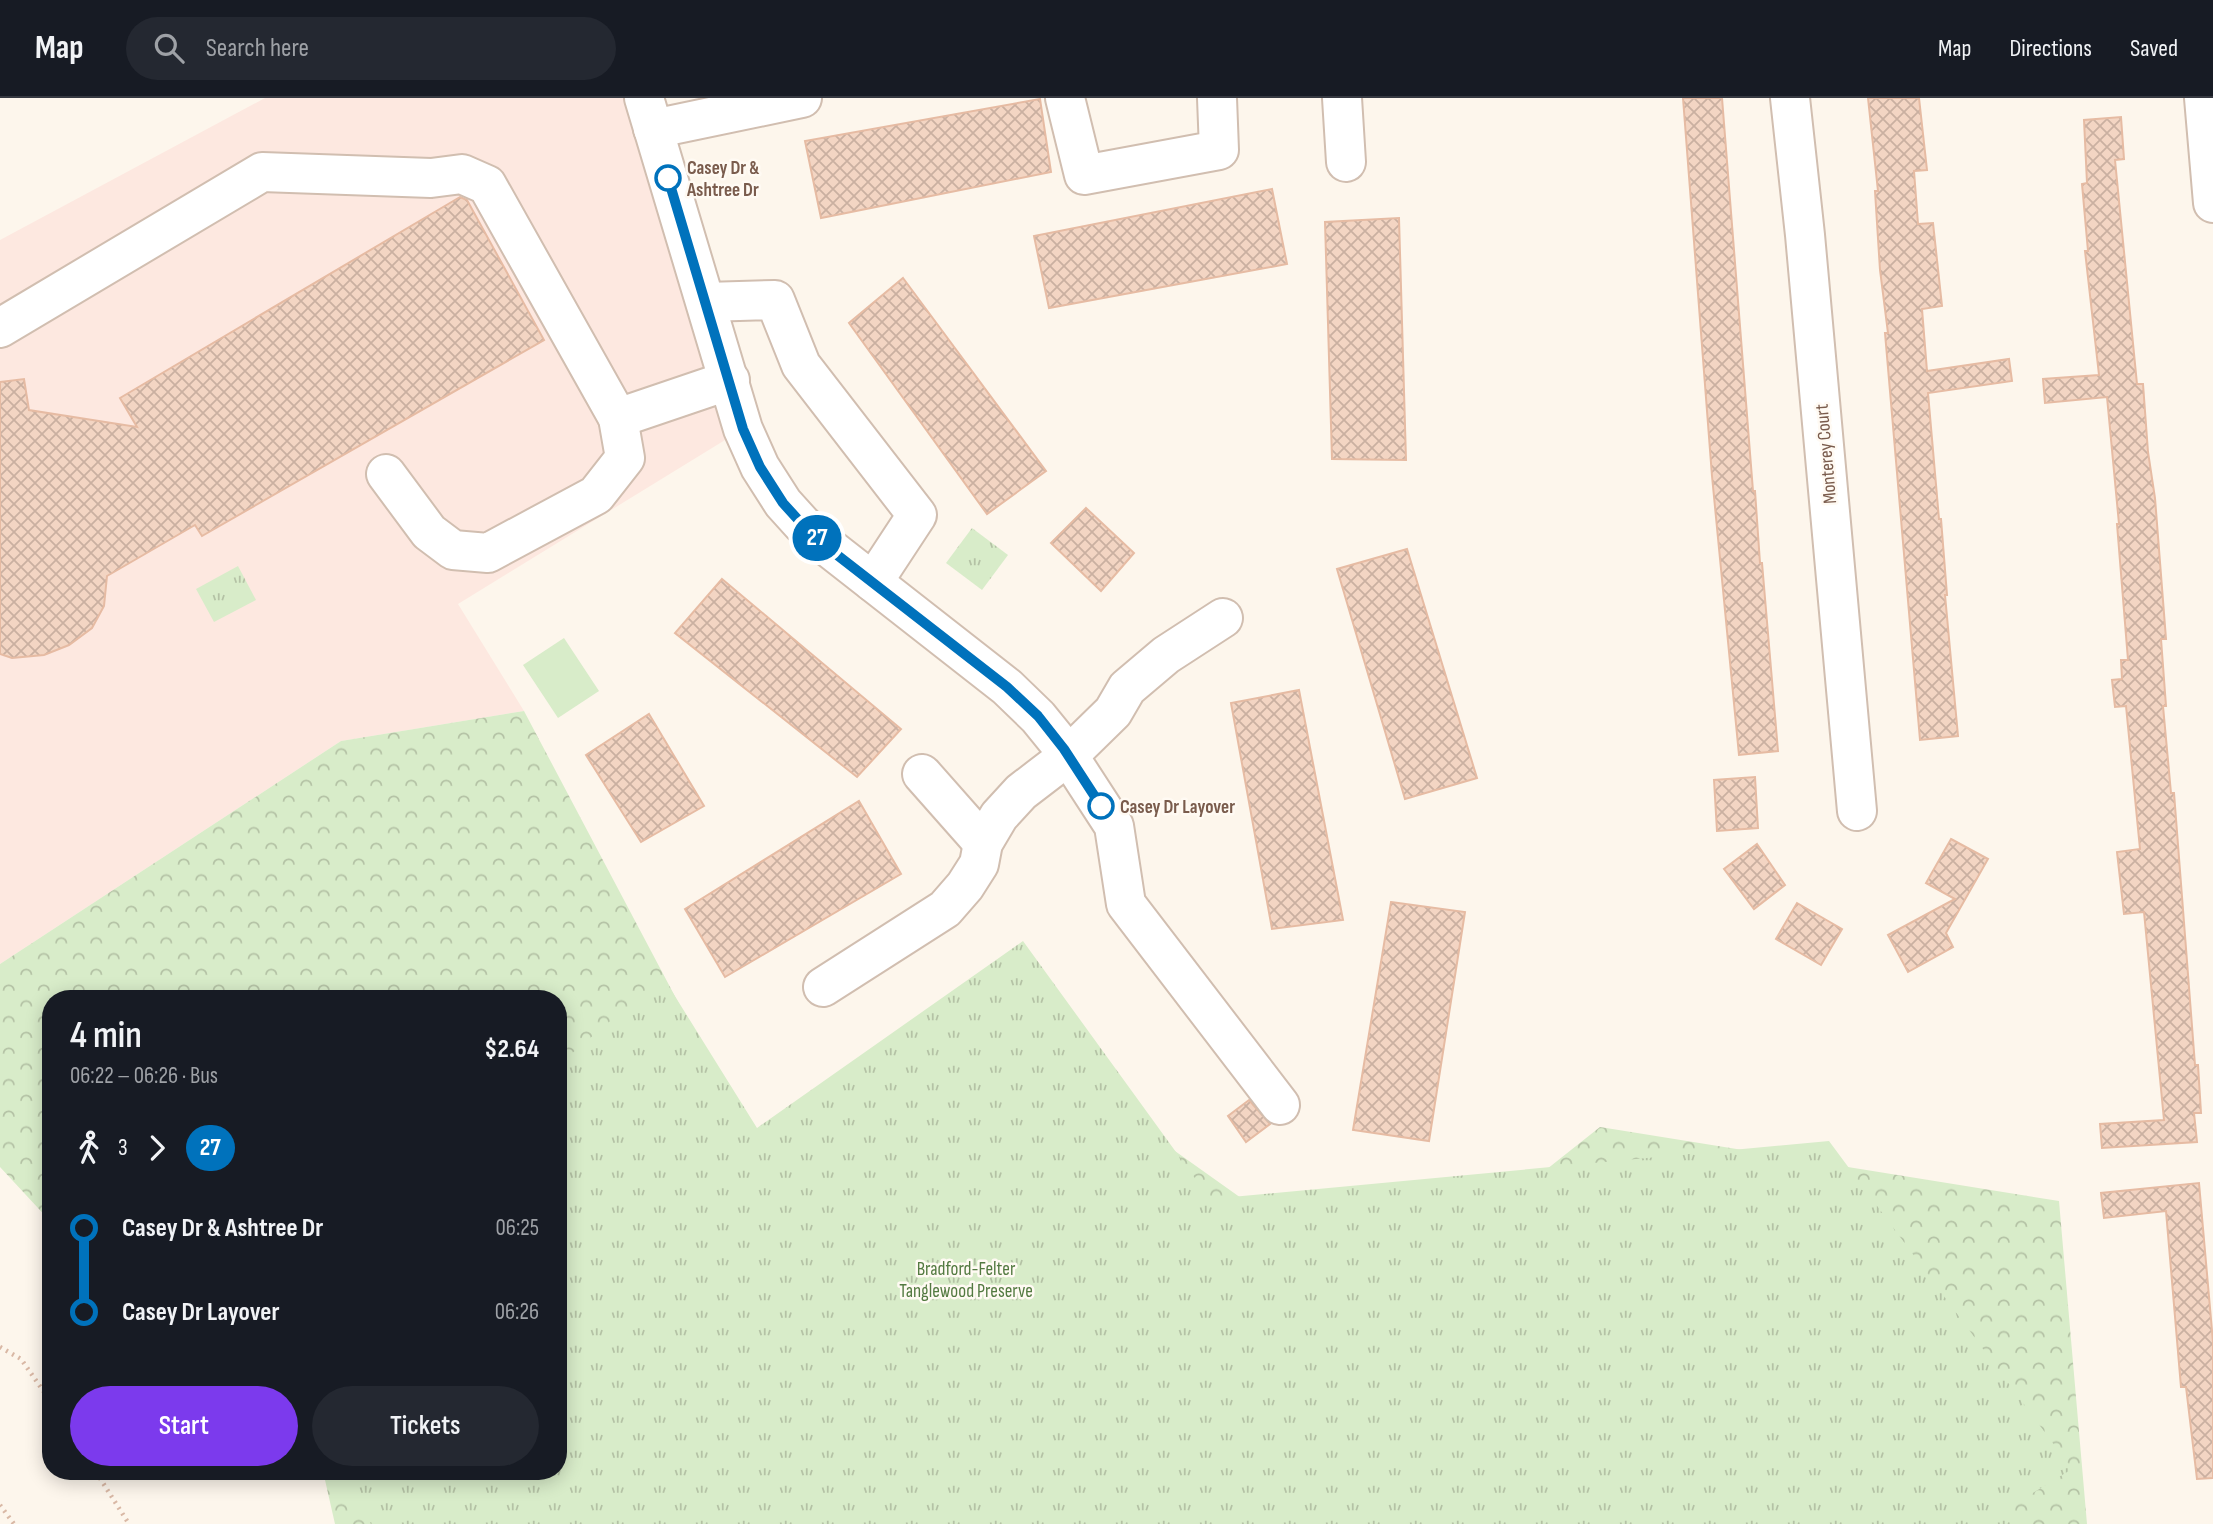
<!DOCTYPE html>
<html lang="en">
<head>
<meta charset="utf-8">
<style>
	:root { --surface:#171b24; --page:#242831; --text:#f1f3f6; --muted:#9ea1a6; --line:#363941; --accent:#7c3aed }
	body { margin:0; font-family:"Sofia Sans Condensed",sans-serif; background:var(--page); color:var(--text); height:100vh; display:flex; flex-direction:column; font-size:26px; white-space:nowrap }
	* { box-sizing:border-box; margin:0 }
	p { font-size:23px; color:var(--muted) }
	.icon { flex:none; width:38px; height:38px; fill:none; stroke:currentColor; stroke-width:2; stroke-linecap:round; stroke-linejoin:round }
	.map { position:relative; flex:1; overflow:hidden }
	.details { position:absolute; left:42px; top:892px; width:525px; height:490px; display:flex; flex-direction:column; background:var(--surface); border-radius:28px; box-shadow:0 4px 18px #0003 }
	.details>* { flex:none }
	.badge { padding:0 14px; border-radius:23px; font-size:24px; line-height:46px }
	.map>.badge { position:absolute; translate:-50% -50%; box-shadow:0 0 0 4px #fff }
	.legs { display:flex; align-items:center; gap:10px; height:77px; padding:0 28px; font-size:23px }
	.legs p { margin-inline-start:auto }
	.head { display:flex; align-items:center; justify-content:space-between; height:119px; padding:0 28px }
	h1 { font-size:38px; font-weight:600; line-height:52px }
	.primary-button { display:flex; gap:14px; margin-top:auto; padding:14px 28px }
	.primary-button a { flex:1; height:80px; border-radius:42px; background:var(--accent); color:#fff; font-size:28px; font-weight:600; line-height:80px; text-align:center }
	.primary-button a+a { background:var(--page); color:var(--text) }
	ul { padding:0 28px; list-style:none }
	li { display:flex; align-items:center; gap:24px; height:84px; font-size:26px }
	li i { display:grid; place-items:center; width:10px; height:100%; margin:0 9px; background:currentColor }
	li i::after { content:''; width:18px; height:18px; margin:-9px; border:5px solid; border-radius:50%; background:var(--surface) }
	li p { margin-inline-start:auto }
	li:first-child i { background:linear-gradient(#0000 50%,currentColor 0) }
	li:last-child i { background:linear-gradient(currentColor 50%,#0000 0) }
	header { display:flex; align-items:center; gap:42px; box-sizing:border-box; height:98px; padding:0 35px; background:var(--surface); border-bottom:2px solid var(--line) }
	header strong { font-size:33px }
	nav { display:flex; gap:38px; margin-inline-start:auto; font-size:24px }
	.search { width:490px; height:63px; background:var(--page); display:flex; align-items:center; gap:18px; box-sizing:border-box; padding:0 24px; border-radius:38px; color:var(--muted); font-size:26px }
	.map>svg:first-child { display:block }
	.commercial { fill:#fde8e0 }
	.grass { fill:#d8ecc9 }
	.forest { fill:url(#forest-crowns) }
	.park { fill:url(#park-tufts) }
	.building { fill:url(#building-cross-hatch); stroke:#e6bba3; stroke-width:2 }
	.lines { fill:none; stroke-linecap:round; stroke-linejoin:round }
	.minor-casing { stroke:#d1beb0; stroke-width:42 }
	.path { stroke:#d9b8a5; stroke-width:4.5; stroke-dasharray:2 5; stroke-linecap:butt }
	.minor { stroke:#fff; stroke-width:38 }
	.line-1-casing { stroke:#fff; stroke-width:16 }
	.line-1 { stroke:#0072bc; stroke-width:10 }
	.stop-1-dot { fill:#fff; stroke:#0072bc; stroke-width:3.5 }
	.labels { text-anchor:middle; stroke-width:5; stroke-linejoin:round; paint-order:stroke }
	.stop-label { font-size:19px; font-weight:bold; fill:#7a5c4d; stroke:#fffaf3; text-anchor:start }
	.street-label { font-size:19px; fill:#7a5c4d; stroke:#fffaf3 }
	.park-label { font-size:19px; fill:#537a41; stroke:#fffaf3 }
</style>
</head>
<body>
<header>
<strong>Map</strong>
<div class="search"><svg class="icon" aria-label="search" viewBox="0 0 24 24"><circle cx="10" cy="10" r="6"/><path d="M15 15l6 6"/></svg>Search here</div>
<nav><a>Map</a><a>Directions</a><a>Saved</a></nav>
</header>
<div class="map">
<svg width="2213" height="1426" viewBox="0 0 2213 1426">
	<defs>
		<pattern id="forest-crowns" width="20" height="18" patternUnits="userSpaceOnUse" patternTransform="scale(1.75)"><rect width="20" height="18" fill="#d8ecc9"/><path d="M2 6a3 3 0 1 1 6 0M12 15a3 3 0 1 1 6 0" fill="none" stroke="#b4c2a5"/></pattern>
		<pattern id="park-tufts" width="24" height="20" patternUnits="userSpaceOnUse" patternTransform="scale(1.75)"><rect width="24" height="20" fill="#d8ecc9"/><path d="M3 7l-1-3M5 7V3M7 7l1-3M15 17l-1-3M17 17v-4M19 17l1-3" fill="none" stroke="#b4c2a5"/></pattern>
		<pattern id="building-cross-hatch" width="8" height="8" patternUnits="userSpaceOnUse" patternTransform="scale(1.75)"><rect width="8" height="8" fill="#f3d5c3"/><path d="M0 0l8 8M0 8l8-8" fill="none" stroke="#cab0a1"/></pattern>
	</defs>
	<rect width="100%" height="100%" fill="#fdf6ec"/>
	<path class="commercial" d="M265,0H644L743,331L458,506L524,613L341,643L0,866V142Z"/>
	<path class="grass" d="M564,540L599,593L558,620L523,567Z"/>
	<path class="forest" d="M524,613L760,1059L992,923L1383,1201L1600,1029L2059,1103L2087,1426H335L325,1382L310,1374H558V901H51V1124L0,1069V866L341,643Z"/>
	<g class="park">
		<path d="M972,430L1008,457L982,492L946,465Z"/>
		<path d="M238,468L256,502L214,524L196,491Z"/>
		<path d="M1023,843L1210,1101L1829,1043L2072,1371L2015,1406L2014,1426H371L328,1374H558V967L663,879L757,1030Z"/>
	</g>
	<g class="building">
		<path d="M1683,0H1722L1753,393H1755L1760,465H1762L1778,653L1739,657L1712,378Z"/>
		<path d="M1868,0H1919L1927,72L1914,73L1918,126L1933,125L1942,208L1922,211L1927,273L2009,261L2012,283L1928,295L1939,421H1941L1947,497H1945L1958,638L1920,642L1885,235H1888L1880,172L1875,93H1878Z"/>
		<path d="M1040,1L1051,74L821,120L805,43Z"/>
		<path d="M2121,19L2124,61L2115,62L2137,286H2143L2148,354L2155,400L2166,541H2161L2166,608H2163L2171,695H2174L2195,967H2198L2201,1015H2194L2197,1044L2102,1050L2100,1026L2164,1022L2144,814L2124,816L2117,754L2140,751L2126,608L2115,609L2112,582L2122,581L2121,562H2128L2117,426H2119L2107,299L2045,305L2043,281L2099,277L2085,153H2088L2082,86L2087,85L2084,22Z"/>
		<path d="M1272,91L1287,166L1049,210L1034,138Z"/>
		<path d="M460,99L467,102L544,242L202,438L195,427L107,478L104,508L92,530L69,547L44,557L12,560L0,556V284L24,281L29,312L137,329L120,300Z"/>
		<path d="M1399,120L1406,362L1332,361L1325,124Z"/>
		<path d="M903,180L1046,373L987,416L849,225Z"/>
		<path d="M1086,410L1134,455L1101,493L1051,445Z"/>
		<path d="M1407,451L1477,680L1405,701L1337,471Z"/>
		<path d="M722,481L901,631L857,679L675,535Z"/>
		<path d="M1299,592L1343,822L1272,831L1231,605Z"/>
		<path d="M649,616L704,708L641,744L586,657Z"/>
		<path d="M1755,679L1758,730L1717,733L1714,682Z"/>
		<path d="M859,703L901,776L725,879L685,811Z"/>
		<path d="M1951,741L1988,761L1946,835L1953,849L1908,874L1888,837L1955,801L1926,785Z"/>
		<path d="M1757,746L1785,787L1754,811L1724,771Z"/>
		<path d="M1391,804L1465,814L1429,1043L1353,1032Z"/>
		<path d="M1797,805L1842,831L1821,867L1776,841Z"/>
		<path d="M1249,1002L1270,1026L1246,1044L1228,1018Z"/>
		<path d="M2199,1085L2213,1244V1380L2197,1381L2186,1289H2181L2166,1113L2104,1120L2101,1095Z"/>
	</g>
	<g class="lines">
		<defs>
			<g id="minor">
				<path d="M644,0L743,331L760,369L783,405L802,426L823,445L1007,589L1038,619L1064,651L1114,728L1126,806L1280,1007"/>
				<path d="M1065,0L1084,77L1219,52L1217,0"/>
				<path d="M1342,0L1346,64"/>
				<path d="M1790,0L1805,137L1857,713"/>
				<path d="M2204,0L2213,105"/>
				<path d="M653,31L802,0"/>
				<path d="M706,204L775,202L801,267L917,417L873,484"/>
				<path d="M0,230L262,74L431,80L462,76L487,87L618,320L730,282"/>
				<path d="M386,376L429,434L453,452L488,455L596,397L625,360L618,320"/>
				<path d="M922,676L983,745"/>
				<path d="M823,889L945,811L965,788L979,766L983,745L999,718L1021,694L1068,658L1113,614L1127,590L1166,557L1223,520"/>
			</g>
		</defs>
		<use href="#minor" class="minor-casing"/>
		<g class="path">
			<path d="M0,1249L21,1261L51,1304"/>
			<path d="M96,1374L129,1426"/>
			<path d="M0,1407L14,1426"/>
		</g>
		<use href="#minor" class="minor"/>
	</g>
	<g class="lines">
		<defs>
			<path id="line-1" d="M668,80L743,331L760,369L783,405L802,426L823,446L1007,589L1038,618L1064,651L1101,708"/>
		</defs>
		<use href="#line-1" class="line-1-casing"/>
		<use href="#line-1" class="line-1"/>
	</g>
	<g class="stop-1-dot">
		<circle cx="668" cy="80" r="12"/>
		<circle cx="1101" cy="708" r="12"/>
	</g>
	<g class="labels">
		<g class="stop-label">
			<text x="687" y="76">Casey Dr &amp;<tspan x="687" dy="22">Ashtree Dr</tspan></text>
			<text x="1120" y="715">Casey Dr Layover</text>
		</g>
		<g class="street-label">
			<text transform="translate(1825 356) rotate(-95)" y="7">Monterey Court</text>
		</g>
		<g class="park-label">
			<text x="966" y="1177">Bradford-Felter<tspan x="966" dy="22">Tanglewood Preserve</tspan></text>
		</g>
	</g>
</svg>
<b class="badge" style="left:817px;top:440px;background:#0072bc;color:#fff">27</b>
<section class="details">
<div class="head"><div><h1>4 min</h1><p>06:22 – 06:26 · Bus</p></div><b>$2.64</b></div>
<div class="legs"><svg class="icon" aria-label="walk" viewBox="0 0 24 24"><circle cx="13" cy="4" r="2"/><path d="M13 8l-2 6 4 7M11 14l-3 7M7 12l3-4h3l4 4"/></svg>3<svg class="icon" aria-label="forward" viewBox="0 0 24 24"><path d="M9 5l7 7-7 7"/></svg><b class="badge" style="background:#0072bc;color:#fff">27</b></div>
<ul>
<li><i style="color:#0072bc"></i><b>Casey Dr &amp; Ashtree Dr</b><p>06:25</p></li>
<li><i style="color:#0072bc"></i><b>Casey Dr Layover</b><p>06:26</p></li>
</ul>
<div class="primary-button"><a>Start</a><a>Tickets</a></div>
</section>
</div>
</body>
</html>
